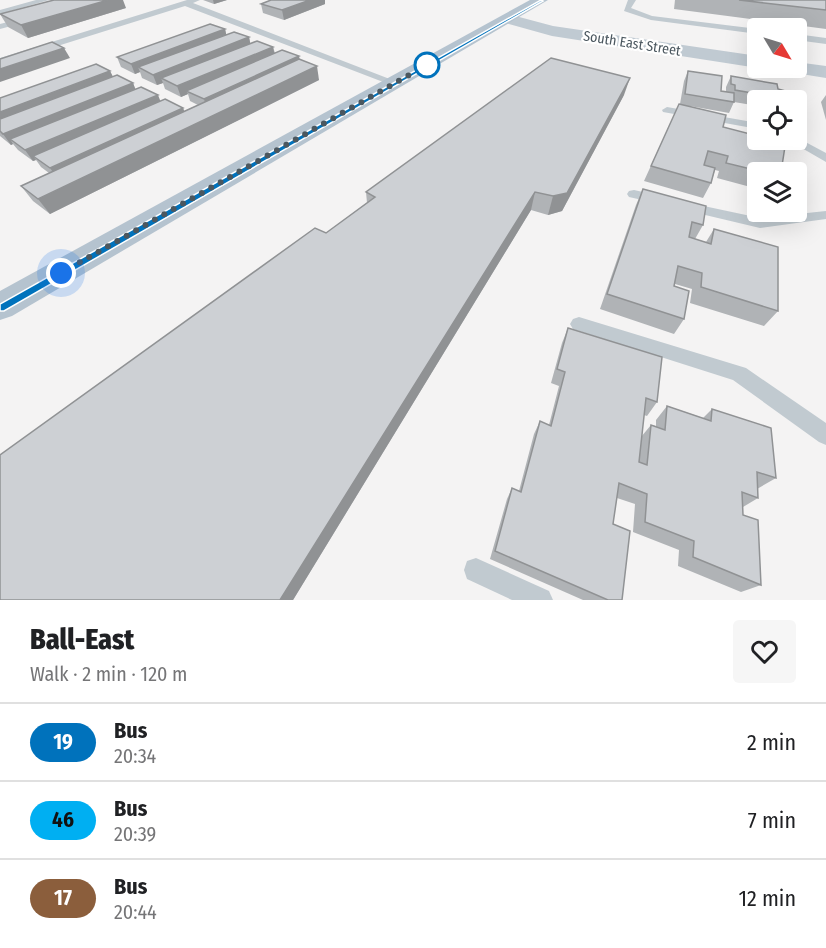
<!DOCTYPE html>
<html lang="en">
<head>
<meta charset="utf-8">
<style>
	:root { --surface:#fff; --page:#f6f6f6; --text:#202124; --muted:#757577; --line:#e0e0e0 }
	body { margin:0; font-family:"Fira Sans Condensed",sans-serif; background:var(--page); color:var(--text); height:100vh; display:flex; flex-direction:column; font-size:22px; white-space:nowrap }
	* { box-sizing:border-box; margin:0 }
	p { font-size:20px; color:var(--muted) }
	.icon { flex:none; width:33px; height:33px; fill:none; stroke:currentColor; stroke-width:2; stroke-linecap:round; stroke-linejoin:round }
	.map { position:relative; height:600px; overflow:hidden }
	.details { display:flex; flex-direction:column; background:var(--surface); flex:1 }
	.details>* { flex:none }
	.badge { padding:0 12px; border-radius:20px; font-size:21px; line-height:39px }
	.needle { width:39px; rotate:128deg }
	.controls { position:absolute; left:747px; top:18px; display:grid; gap:12px }
	.controls a { display:grid; place-items:center; width:60px; height:60px; border-radius:6px; background:var(--surface); box-shadow:0 6px 24px #0002; font-size:30px }
	.you { position:absolute; width:30px; height:30px; margin:-15px; border:4px solid #fff; border-radius:50%; background:#1a73e8; box-shadow:0 0 0 9px #1a73e833 }
	.map>.badge { position:absolute; translate:-50% -50%; box-shadow:0 0 0 3px #fff }
	.round { display:grid; place-items:center; flex:none; width:63px; height:63px; border-radius:6px; background:var(--page) }
	.overview { display:flex; align-items:center; justify-content:space-between; height:102px; padding:0 30px }
	h1 { font-size:28px; font-weight:800; line-height:45px }
	ul { padding:0; list-style:none }
	li { display:flex; align-items:center; gap:18px; height:78px; padding:0 30px; border-top:2px solid var(--line) }
	li div { flex:1 }
	li b { display:block; font-size:22px }
	li em { font-style:normal }
	li .badge { min-width:66px; font-weight:700; text-align:center }
	.map>svg:first-child { display:block }
	.lines { fill:none; stroke-linecap:round; stroke-linejoin:round }
	.lane { fill:#c1cad0; fill-rule:evenodd }
	.secondary { fill:#c0cad2; fill-rule:evenodd }
	.primary { fill:#b5c3cf; fill-rule:evenodd }
	.wall { fill:#b0b3b6 }
	.shaded-wall { fill:#909294 }
	.building { fill:#cdd0d4; stroke:#909294; stroke-width:1.5 }
	.line { fill:#0072bc; stroke:#fff; stroke-width:1.5 }
	.walk { stroke:#4b575f; stroke-width:6; stroke-dasharray:0 10.8 }
	.stop-dot { fill:#fff; stroke:#0072bc; stroke-width:3 }
	.labels { text-anchor:middle; stroke-width:4.5; stroke-linejoin:round; paint-order:stroke }
	.far-street-label { font-size:14px; fill:#4b575f; stroke:#fff }
</style>
</head>
<body>
<div class="map">
<svg width="826" height="600" viewBox="0 0 826 600">
	<rect width="100%" height="100%" fill="#f4f3f3"/>
	<g class="lines">
		<g class="lane">
			<path d="M36,0H49L0,14V10Z"/>
			<path d="M187,0H200L193,3L400,83L391,85L185,6L0,64V58Z"/>
			<path d="M628,0H636L631,8L652,16L758,29V34L651,20L624,11Z"/>
			<path d="M27,17H30V21L0,29V24Z"/>
			<path d="M796,34L826,38V44L796,40Z"/>
			<path d="M667,107L758,123V129L663,112L662,110Z"/>
			<path d="M796,137L826,153V162L788,140H796Z"/>
			<path d="M634,190L665,197L667,200L660,204L629,197L627,194L629,191Z"/>
			<path d="M685,202L760,218L826,211V219L760,228L680,209L678,206L680,203Z"/>
			<path d="M579,317L746,368L826,423V445L819,442L733,380L573,329L570,324L573,319Z"/>
			<path d="M476,558L549,591L553,600H512L467,579L464,570L467,561Z"/>
		</g>
		<g class="secondary">
			<path d="M508,14L553,26L758,56V68L552,36L502,22L500,19Z"/>
			<path d="M796,62L826,66V78L789,72L787,68H796Z"/>
		</g>
		<path class="primary" d="M530,0H548L12,316L0,320V291Z"/>
	</g>
	<g class="wall">
		<path d="M203,0H227L214,4Z"/>
		<path d="M271,0H325V4L284,20L263,13L261,4Z"/>
		<path d="M675,0H826V29L674,9Z"/>
		<path d="M126,8L28,38L8,27L0,14Z"/>
		<path d="M225,29L226,34L249,37L250,43L273,47L275,53L299,56V59L319,80L50,214L33,201L21,186L49,173L41,167L36,160L33,161L18,150L13,144L11,145L0,136V98L110,71L113,77L133,83L135,89L160,101L183,108L184,111L198,105L190,101L188,94L181,97L165,89L163,83L157,85L142,78L140,72L135,74L121,67L117,57Z"/>
		<path d="M688,71L721,91L726,92V87L731,76L778,89L788,99L787,100H758V106L734,102L729,113L690,106L723,127L781,172H758V189L717,178L719,171L715,170L711,183L703,198L644,181L679,104H680L684,81Z"/>
		<path d="M624,95L562,211L548,215L531,210L293,600H0L326,233L367,203L366,192Z"/>
		<path d="M826,95V120L821,102Z"/>
		<path d="M643,189L703,225L695,239L706,242L714,229L778,311L764,326L690,303L692,289L675,284L674,286L684,319L674,334L600,309L636,205Z"/>
		<path d="M568,328L657,402L647,416L644,415L641,437L651,425L656,426V420L667,406L703,418L712,409L776,478L757,489L758,498L743,507V515L761,585L741,592L678,566L679,550L633,532L635,504L617,498L613,524L622,600H583L490,559L507,499L512,488L519,491L534,434L540,421L549,425L559,386L551,383L562,343Z"/>
	</g>
	<g class="shaded-wall">
		<path d="M108,0H123L126,8L28,38L21,25Z"/>
		<path d="M213,0H227L214,4Z"/>
		<path d="M310,0H325V4L284,20L282,10Z"/>
		<path d="M225,29L227,38L138,67L140,72L135,74L131,64Z"/>
		<path d="M249,37L251,47L161,78L163,83L157,85L153,75Z"/>
		<path d="M273,47L275,57L186,91L188,94L181,97L177,86Z"/>
		<path d="M64,48L70,58L0,82V69Z"/>
		<path d="M299,56L301,67L207,110L204,99Z"/>
		<path d="M317,66L319,80L50,214L38,199Z"/>
		<path d="M110,71L115,81L0,126V112Z"/>
		<path d="M630,78L624,95L562,211L548,215L553,196Z"/>
		<path d="M133,83L137,93L10,139L13,144L11,145L3,134Z"/>
		<path d="M158,95L162,105L33,156L36,160L33,161L25,150Z"/>
		<path d="M183,108L187,119L58,179L50,168Z"/>
		<path d="M535,192L531,210L293,600H280Z"/>
	</g>
	<g class="building">
		<path d="M54,0H108L21,25L0,14Z"/>
		<path d="M271,0H310L282,10L261,4Z"/>
		<path d="M739,0H826V10Z"/>
		<path d="M210,24L225,29L131,64L117,57Z"/>
		<path d="M234,32L249,37L153,75L138,67Z"/>
		<path d="M257,41L273,47L177,86L161,78Z"/>
		<path d="M52,42L64,48L0,69V59Z"/>
		<path d="M282,50L299,56L204,99L186,91Z"/>
		<path d="M551,58L630,78L567,193L553,196L535,192L280,600H0V455L315,228L326,233L375,197L366,192Z"/>
		<path d="M299,59L317,66L38,199L21,186Z"/>
		<path d="M96,64L110,71L0,112V98Z"/>
		<path d="M688,71L722,76L721,91L734,93V102L685,94Z"/>
		<path d="M117,75L133,83L3,134L0,131V119Z"/>
		<path d="M731,76L777,84L778,89L786,91L788,99L735,90V85L731,84Z"/>
		<path d="M141,87L158,95L25,150L10,139Z"/>
		<path d="M165,99L183,108L50,168L33,156Z"/>
		<path d="M679,104L726,115L723,127L758,136V140H786L781,172H763L726,163L728,156L708,151L704,165L715,168L711,183L651,166Z"/>
		<path d="M643,189L706,206L703,225L692,222L689,237L711,244L714,229L778,247V311L701,287L702,273L678,266L674,286L689,291L684,319L607,294Z"/>
		<path d="M568,328L662,357L657,402L646,398L639,462L647,465L651,425L665,430L667,406L711,421L712,409L771,428L776,478L757,472L758,498L742,492L743,515L758,520L761,585L693,557L694,541L645,522L647,494L619,483L613,524L630,531L622,600H608L495,551L512,488L521,492L540,421L551,426L565,372L557,369Z"/>
	</g>
	<path class="line" d="M541,0L543,1L4,311H0V304Z"/>
	<g class="lines">
		<path class="walk" d="M61,273L432,62L427,65"/>
	</g>
	<circle class="stop-dot" cx="427" cy="65" r="12"/>
	<g class="labels">
		<g class="far-street-label">
			<text transform="translate(632 43) rotate(9)" y="5">South East Street</text>
		</g>
	</g>
</svg>
<div class="controls">
<a><svg class="needle" viewBox="-14 -14 28 28"><path d="M0-13l5 13h-10z" fill="#e53935"/><path d="M0 13l5-13h-10z" fill="#757577"/></svg></a>
<a><svg class="icon" aria-label="locate" viewBox="0 0 24 24"><circle cx="12" cy="12" r="6"/><path d="M12 2v4M12 18v4M2 12h4M18 12h4"/></svg></a>
<a><svg class="icon" aria-label="layers" viewBox="0 0 24 24"><path d="M12 4l9 5-9 5-9-5zM3 14l9 5 9-5"/></svg></a>
</div>
<div class="you" style="left:61px;top:273px"></div>
</div>
<section class="details">
<div class="overview"><div><h1>Ball-East</h1><p>Walk · 2 min · 120 m</p></div><a class="round"><svg class="icon" aria-label="heart" viewBox="0 0 24 24"><path d="M12 20l-8-8c-3-5 5-10 8-4 3-6 11-1 8 4z"/></svg></a></div>
<ul>
<li><span class="badge" style="background:#0072bc;color:#fff">19</span><div><b>Bus</b><p>20:34</p></div><em>2 min</em></li>
<li><span class="badge" style="background:#00aff2;color:#111">46</span><div><b>Bus</b><p>20:39</p></div><em>7 min</em></li>
<li><span class="badge" style="background:#8b5e3c;color:#fff">17</span><div><b>Bus</b><p>20:44</p></div><em>12 min</em></li>
</ul>
</section>
</body>
</html>
